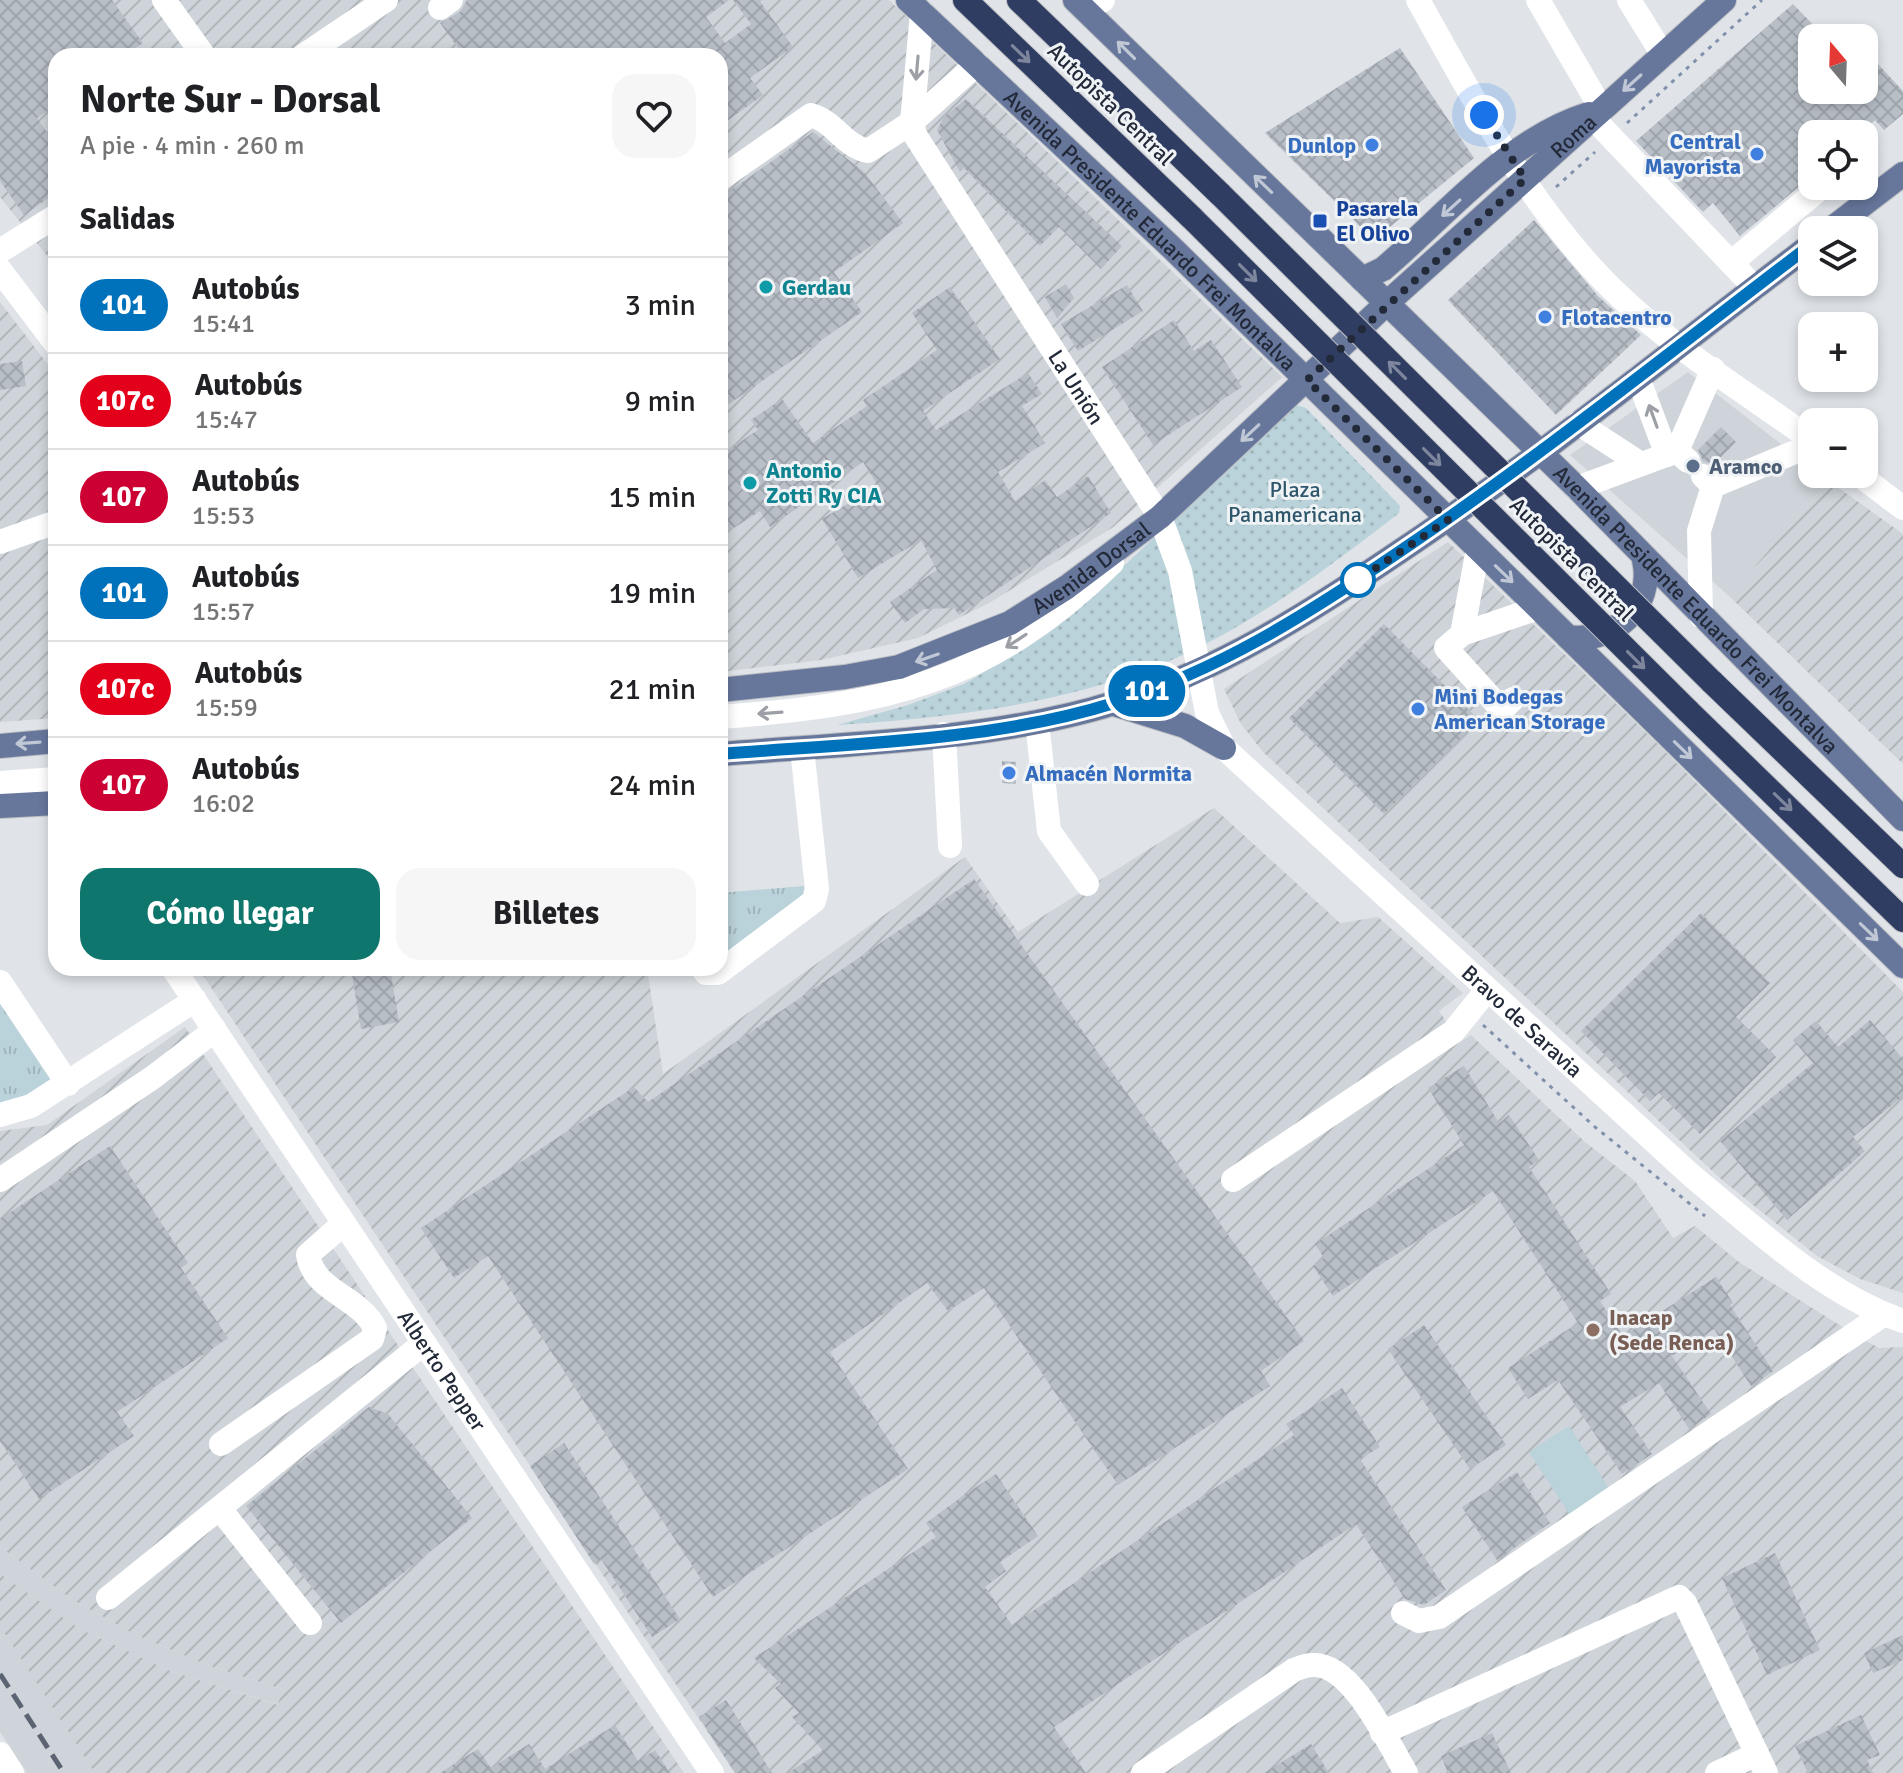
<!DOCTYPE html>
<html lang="es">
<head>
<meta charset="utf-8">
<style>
	:root { --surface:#fff; --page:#f6f6f6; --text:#202124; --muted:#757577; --line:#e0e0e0; --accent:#0f766e }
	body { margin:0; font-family:Signika,sans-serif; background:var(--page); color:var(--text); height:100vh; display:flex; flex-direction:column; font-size:30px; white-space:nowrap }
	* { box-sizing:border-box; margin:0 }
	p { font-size:26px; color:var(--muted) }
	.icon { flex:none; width:44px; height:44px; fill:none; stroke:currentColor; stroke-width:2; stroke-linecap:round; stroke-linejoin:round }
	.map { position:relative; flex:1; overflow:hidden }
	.drawer { position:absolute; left:48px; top:48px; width:680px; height:928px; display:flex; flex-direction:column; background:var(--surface); border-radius:24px; box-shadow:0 4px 12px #0003 }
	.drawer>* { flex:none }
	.badge { padding:0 16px; border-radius:26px; font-size:28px; line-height:52px }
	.needle { width:52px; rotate:341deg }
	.buttons { position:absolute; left:1798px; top:24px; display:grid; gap:16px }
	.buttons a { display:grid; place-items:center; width:80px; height:80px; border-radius:16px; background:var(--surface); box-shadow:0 4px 12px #0003; font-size:40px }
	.you { position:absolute; width:40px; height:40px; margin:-20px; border:6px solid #fff; border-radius:50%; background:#1a73e8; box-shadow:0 0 0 12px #1a73e833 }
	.map>.badge { position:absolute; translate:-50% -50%; box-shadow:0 0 0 4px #fff }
	h2 { padding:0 32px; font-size:30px; line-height:72px }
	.round { display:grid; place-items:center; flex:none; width:84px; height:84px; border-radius:24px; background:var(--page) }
	.overview { display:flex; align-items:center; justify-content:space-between; height:136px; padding:0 32px }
	h1 { font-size:38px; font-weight:700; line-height:60px }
	.primary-button { display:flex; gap:16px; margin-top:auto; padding:16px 32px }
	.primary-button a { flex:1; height:92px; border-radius:24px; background:var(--accent); color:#fff; font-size:32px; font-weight:700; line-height:92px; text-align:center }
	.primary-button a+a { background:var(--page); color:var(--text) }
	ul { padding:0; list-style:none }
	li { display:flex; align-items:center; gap:24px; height:96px; padding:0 32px; border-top:2px solid var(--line) }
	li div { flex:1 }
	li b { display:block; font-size:30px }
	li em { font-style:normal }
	li .badge { min-width:88px; font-weight:700; text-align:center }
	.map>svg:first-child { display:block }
	.built { fill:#ced4d9 }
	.industrial { fill:url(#industrial-furrows) }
	.grass { fill:url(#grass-tufts) }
	.park { fill:url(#park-dots) }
	.garden { fill:#bad2d9 }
	.building { fill:url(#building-cross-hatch) }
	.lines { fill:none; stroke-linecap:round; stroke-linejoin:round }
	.major-casing { stroke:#bdbfc3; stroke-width:26 }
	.highway-casing { stroke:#bdbfc3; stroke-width:26 }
	.path { stroke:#8291ab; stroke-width:3; stroke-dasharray:4 6; stroke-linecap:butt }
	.minor { stroke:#fff; stroke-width:24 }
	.major { stroke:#67779c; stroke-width:24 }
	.highway { stroke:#303d62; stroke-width:24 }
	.rail { stroke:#5c6474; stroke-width:5; stroke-dasharray:16 8; stroke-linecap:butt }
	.highway-bridge-casing { stroke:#bdbfc3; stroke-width:26; stroke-linecap:butt }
	.highway-bridge { stroke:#303d62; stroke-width:24 }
	.oneway { stroke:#c0c8d6 }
	.oneway2 { stroke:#7d869d }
	.oneway3 { stroke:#9c9fa5 }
	.line-casing { stroke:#fff; stroke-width:18 }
	.line { stroke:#0072bc; stroke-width:12 }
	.walk { stroke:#222938; stroke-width:8; stroke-dasharray:0 14.4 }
	.shop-dot { fill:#3f7fe0; stroke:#f0f3f6; stroke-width:3 }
	.transit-dot { fill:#1a4fb4; stroke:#f0f3f6; stroke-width:3 }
	.culture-dot { fill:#0f9aa8; stroke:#f0f3f6; stroke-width:3 }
	.service-dot { fill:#5c6f8a; stroke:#f0f3f6; stroke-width:3 }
	.stop-dot { fill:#fff; stroke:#0072bc; stroke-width:4 }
	.education-dot { fill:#8d6e63; stroke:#f0f3f6; stroke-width:3 }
	.labels { text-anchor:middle; stroke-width:6; stroke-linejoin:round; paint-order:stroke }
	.street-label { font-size:22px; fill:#222938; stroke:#f0f3f6 }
	.shop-label { font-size:22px; font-weight:bold; fill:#366cbe; stroke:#f0f3f6; text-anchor:start }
	.transit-label { font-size:22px; font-weight:bold; fill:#164399; stroke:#f0f3f6; text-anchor:start }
	.culture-label { font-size:22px; font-weight:bold; fill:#0d838f; stroke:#f0f3f6; text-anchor:start }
	.service-label { font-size:22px; font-weight:bold; fill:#4e5e75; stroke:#f0f3f6; text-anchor:start }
	.park-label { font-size:22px; fill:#2f576c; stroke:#f0f3f6 }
	.education-label { font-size:22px; font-weight:bold; fill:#785e54; stroke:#f0f3f6; text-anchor:start }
</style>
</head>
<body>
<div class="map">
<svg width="1903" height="1773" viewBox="0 0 1903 1773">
	<defs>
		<pattern id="industrial-furrows" width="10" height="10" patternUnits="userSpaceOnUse" patternTransform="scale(2)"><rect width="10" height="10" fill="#ced4d9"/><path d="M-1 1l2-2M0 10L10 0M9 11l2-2" fill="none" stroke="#b1b6bb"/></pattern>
		<pattern id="grass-tufts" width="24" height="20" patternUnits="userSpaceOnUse" patternTransform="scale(2)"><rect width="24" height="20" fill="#bad2d9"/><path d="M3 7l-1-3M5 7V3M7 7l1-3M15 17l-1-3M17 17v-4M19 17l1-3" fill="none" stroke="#a0b4bb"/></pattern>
		<pattern id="park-dots" width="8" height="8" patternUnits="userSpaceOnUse" patternTransform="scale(2)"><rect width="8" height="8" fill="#bad2d9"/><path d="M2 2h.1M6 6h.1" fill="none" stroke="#a0b4bb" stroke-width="1.8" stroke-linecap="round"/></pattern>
		<pattern id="building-cross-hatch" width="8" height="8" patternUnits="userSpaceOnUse" patternTransform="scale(2)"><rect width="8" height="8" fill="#b8bfc7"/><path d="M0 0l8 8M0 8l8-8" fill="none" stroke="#9ea4ac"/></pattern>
	</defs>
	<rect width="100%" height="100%" fill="#e0e4e9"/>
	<g class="built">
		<path d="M1688,372L1812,468V474H1820L1829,481L1729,596L1570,455Z"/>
		<path d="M0,1547L73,1600L134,1634L207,1665L282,1689L279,1705L170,1671L80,1629L0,1574Z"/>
		<path d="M0,1625L96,1773H27L0,1732Z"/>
	</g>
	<g class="industrial">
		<path d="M0,0H889L1282,377L1112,528L989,603L918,638L821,660L720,672V56H56V267L0,197Z"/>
		<path d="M0,302L56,375V718L0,722Z"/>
		<path d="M1829,481L1903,534V764L1729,596Z"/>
		<path d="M1448,542L1661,747L1903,992V1293L1860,1279L1817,1256L1722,1180L1263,752L1241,724L1224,689Z"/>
		<path d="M1214,808L1340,923L1378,917L1463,993L1439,1011L1460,1042L1471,1035L1585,1142L1635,1181L1673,1238L1695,1226L1739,1262L1857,1336L1879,1348L1903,1347V1773H735L198,968H647L663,1074L965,857L1018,932Z"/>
		<path d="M185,1027L684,1773H95L0,1626V1574L80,1629L170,1671L278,1705L282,1689L207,1665L134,1634L73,1600L0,1547V1131L47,1125Z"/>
	</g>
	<g class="grass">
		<path d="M804,886L803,900L720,957V893Z"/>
		<path d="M0,1002L55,1085L0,1105Z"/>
	</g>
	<path class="park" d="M1296,405L1306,408L1400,506L1399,513C1326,570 1239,635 1152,668C1050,706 945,718 837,725L908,705L964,684L1027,647L1080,607Z"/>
	<path class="garden" d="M1569,1426L1610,1490L1570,1515L1529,1452Z"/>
	<g class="building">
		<path d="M0,0H112L143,43L124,56H56V105L37,118L56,145V193L24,215L0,181Z"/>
		<path d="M467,0H729L706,17L725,43L751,24L733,0H759L793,47L750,78L763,95L720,126V56H464L440,23L460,12Z"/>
		<path d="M1793,4L1826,38H1812V90H1864V74L1878,64L1903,91V114L1884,130L1875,120L1860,134H1812V176L1740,236L1713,203L1703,212L1636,141Z"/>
		<path d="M1400,48L1474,158L1374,240L1265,133Z"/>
		<path d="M966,99L1122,246L1101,269L1059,227L1040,246L964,168L960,172L937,130L944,117Z"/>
		<path d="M813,132L864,172L903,223L834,272L862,312L720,410V198Z"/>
		<path d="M1534,220L1598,296L1641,335L1556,415L1448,300Z"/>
		<path d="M1066,284L1074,298L1057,318L1045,297Z"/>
		<path d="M1127,285L1143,311L1078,351L1061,324Z"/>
		<path d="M950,287L1000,359L923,411L936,430L1028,373L1042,394L1022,406L1045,443L998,472L1015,501L1045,480L1057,497L1088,476L1111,513L959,615L954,608L924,609L905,623L890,602L937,570L921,540L858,578L822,519L878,486L863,462L770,527L760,511L720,537V455L758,430L751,420L782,399L813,443L867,406L863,400L937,350L912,313Z"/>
		<path d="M1174,320L1194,351L1211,340L1242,387L1153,445L1102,367Z"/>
		<path d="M22,361L26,386L0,390V364Z"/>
		<path d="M1721,427L1736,442L1713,465L1703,461L1698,450Z"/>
		<path d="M1384,624L1479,720L1384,814L1289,718Z"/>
		<path d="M1002,761L1016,762V784L1002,783Z"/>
		<path d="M974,879L1304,1341L1261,1371L1270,1386L1118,1485L984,1288L948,1311L927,1283L830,1352L908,1469L713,1597L488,1256L454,1278L421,1228L634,1087L648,1102Z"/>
		<path d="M1701,913L1770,983L1736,1017L1776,1057L1700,1134L1659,1093L1650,1101L1581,1031Z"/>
		<path d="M351,968H390L399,1022L361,1029Z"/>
		<path d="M1870,1020L1903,1059V1096L1853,1137L1865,1151L1787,1220L1720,1141L1813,1063L1793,1040L1816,1021L1838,1047Z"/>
		<path d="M1464,1066L1499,1123L1509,1115L1539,1160L1529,1167L1611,1294L1600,1301L1623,1336L1716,1277L1733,1303L1730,1305L1773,1371L1751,1386L1714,1329L1672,1356L1711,1414L1689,1429L1659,1383L1620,1407L1652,1454L1622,1474L1558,1380L1528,1399L1508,1368L1578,1323L1493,1191L1333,1296L1313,1266L1324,1258L1315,1244L1464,1145L1428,1088Z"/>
		<path d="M110,1146L188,1263L181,1268L228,1338L117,1412L134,1436L39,1499L0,1441V1219Z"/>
		<path d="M1424,1325L1506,1445L1470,1469L1388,1349Z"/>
		<path d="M1342,1388L1380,1447L1360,1459L1446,1590L1424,1605L1405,1599L1356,1524L1054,1727L1086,1773H788L823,1750L792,1717L799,1713L775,1688L781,1684L754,1658L936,1537L926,1523L964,1495L996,1474L1038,1536L1000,1562L1006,1571L985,1587L1012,1625L1294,1435L1286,1424Z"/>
		<path d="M369,1407L388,1414L472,1518L341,1623L246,1506Z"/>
		<path d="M564,1443L680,1619L652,1637L601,1559L594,1564L530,1466Z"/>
		<path d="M1517,1472L1550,1523L1497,1560L1462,1507Z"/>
		<path d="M1775,1553L1820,1650L1767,1675L1722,1578Z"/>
		<path d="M1903,1635V1660L1873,1673L1864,1653Z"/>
		<path d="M726,1700L772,1773H735L699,1717Z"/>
		<path d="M1861,1715L1880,1755L1867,1760L1873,1773H1808L1795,1746Z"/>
		<path d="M615,1725L638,1761L655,1750L670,1773H440L478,1749L491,1768L529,1744L545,1769Z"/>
		<path d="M1492,1733L1511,1773H1448L1441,1756Z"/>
		<path d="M1311,1744L1329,1773H1264Z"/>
	</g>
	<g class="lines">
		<defs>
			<g id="major">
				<path id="s3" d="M908,0L1171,247L1903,966"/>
				<path id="s4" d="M1075,0L1577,488L1903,819"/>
				<path d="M1830,230L1903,174"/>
				<path d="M1362,279L1383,269C1447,215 1506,140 1589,114"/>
				<path d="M1568,637C1612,644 1655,607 1644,560"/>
				<path id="s5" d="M720,690L845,677L899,667L1010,623L1067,587L1160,517L1387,303L1724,0"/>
				<path d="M1114,704L1185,726L1224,748"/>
				<path d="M0,746L56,741"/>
				<path d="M720,754C843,744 997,740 1114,703C1218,671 1309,613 1399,552C1542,457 1675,348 1812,244"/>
				<path d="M0,806L56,803"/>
			</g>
			<g id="highway">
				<path d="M965,0L1192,218"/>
				<path d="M1019,0L1221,195"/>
				<path d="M1711,681L1903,866"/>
				<path d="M1687,710L1903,920"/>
			</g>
		</defs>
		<use href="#major" class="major-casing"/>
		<use href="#highway" class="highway-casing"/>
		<g class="path">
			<path d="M1627,123L1762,0"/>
			<path d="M1556,187L1595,152"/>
			<path d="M1483,1025L1595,1127L1705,1216"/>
		</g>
		<g class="minor">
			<path d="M164,0L204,56"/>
			<path d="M1418,0C1472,97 1530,207 1609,286C1669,346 1744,391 1812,440"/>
			<path d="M1538,0L1602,110"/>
			<path d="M1629,0L1663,55"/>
			<path d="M440,8L451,0"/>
			<path d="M1086,10L1103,0"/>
			<path id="s1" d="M922,13L912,122L915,135L1160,517L1180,571L1207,713L1224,748L1692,1176C1755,1228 1824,1294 1903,1321"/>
			<path d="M303,56L386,0"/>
			<path d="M1593,118L1755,288"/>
			<path d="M720,179L811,115C835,122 844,146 868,151L912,122L977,64"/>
			<path d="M0,251L56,216"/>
			<path d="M1731,263L1823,186"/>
			<path d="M0,270L56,344"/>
			<path d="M1638,378L1667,455"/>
			<path d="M1578,423L1641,464"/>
			<path d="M1677,451L1713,369"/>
			<path d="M1858,474L1903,508"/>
			<path d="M1713,486L1812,445"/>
			<path d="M1577,488L1677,451L1688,461"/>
			<path d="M0,542L56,522"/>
			<path d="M1701,616L1699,531L1713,486L1703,476"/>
			<path d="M1462,634L1478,549"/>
			<path d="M1513,699L1502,710L1446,648L1462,634L1538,608"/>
			<path d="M720,717C885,705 990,683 1112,563"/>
			<path d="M1037,722L1049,831L1087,884"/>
			<path d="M944,734L950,846"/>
			<path d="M0,783L56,779"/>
			<path id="s2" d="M173,968L712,1773"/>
			<path d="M702,968L706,973H718L814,901L817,889L802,748"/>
			<path d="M0,982L68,1084"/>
			<path d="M0,1115L31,1106L195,1000"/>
			<path d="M0,1180L152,1078L215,1030"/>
			<path d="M1233,1180L1453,1032L1487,990"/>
			<path d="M221,1444L372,1339L375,1328C359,1296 314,1292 308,1255L344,1223"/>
			<path d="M220,1509L310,1623"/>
			<path d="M108,1598L424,1343"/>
			<path d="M1403,1613L1419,1621L1439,1617L1884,1314"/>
			<path d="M1382,1733L1679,1597L1685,1603L1766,1773"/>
			<path d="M0,1754L12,1773"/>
			<path d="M1143,1773L1294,1670C1299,1668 1306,1665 1312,1665C1352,1662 1388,1743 1406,1773"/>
			<path d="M1717,1773L1757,1754"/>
		</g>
		<use href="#major" class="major"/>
		<use href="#highway" class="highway"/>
		<path class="rail" d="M0,1674L64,1773"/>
		<defs>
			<g id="highway-bridge">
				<path d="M1221,195L1711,681"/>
				<path d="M1192,218L1687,710"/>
			</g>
		</defs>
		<use href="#highway-bridge" class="highway-bridge-casing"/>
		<use href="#highway-bridge" class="highway-bridge"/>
	</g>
	<defs><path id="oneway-shaft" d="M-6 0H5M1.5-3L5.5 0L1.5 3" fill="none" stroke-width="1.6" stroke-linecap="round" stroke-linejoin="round" transform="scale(2)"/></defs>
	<g class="oneway">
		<use href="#oneway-shaft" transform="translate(1126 50) rotate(-135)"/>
		<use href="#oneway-shaft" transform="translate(1632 83) rotate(138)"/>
		<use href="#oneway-shaft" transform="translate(1263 184) rotate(-136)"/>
		<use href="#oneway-shaft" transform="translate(1451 208) rotate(138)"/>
		<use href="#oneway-shaft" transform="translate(1250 433) rotate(137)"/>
		<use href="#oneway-shaft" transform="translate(1504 574) rotate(44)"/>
		<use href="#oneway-shaft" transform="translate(927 658) rotate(161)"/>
		<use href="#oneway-shaft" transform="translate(28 743) rotate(176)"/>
		<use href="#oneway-shaft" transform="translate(1683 750) rotate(44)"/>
		<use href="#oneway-shaft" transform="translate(1869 932) rotate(44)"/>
	</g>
	<g class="oneway2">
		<use href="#oneway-shaft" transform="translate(1021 54) rotate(44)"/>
		<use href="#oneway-shaft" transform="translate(1248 273) rotate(45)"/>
		<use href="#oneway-shaft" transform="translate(1397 370) rotate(-135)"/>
		<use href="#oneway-shaft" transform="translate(1432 457) rotate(45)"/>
		<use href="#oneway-shaft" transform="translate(1636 660) rotate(45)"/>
		<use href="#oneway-shaft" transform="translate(1783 802) rotate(44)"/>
	</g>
	<g class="oneway3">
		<use href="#oneway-shaft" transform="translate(917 68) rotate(95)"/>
		<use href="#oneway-shaft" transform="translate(1653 416) rotate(-110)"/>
		<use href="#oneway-shaft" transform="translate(1016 641) rotate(147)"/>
		<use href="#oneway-shaft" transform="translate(770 713) rotate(176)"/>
	</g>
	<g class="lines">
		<defs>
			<path id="line" d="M720,754C846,744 994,741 1114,703C1218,671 1309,613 1399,552C1541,456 1675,348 1812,244"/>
		</defs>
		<use href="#line" class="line-casing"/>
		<use href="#line" class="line"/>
		<path class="walk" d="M1358,580L1355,582L1448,520L1307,380L1525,179L1484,115"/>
	</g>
	<g class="shop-dot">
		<circle cx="1372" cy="145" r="8"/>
		<circle cx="1757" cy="154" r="8"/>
		<circle cx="1545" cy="317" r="8"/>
		<circle cx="1418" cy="709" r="8"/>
		<circle cx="1009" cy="773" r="8"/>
	</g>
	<rect class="transit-dot" x="1312" y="213" width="16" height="16" rx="4"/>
	<g class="culture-dot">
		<circle cx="766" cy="287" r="8"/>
		<circle cx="750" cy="483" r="8"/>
	</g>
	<circle class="service-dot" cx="1693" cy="466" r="8"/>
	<circle class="stop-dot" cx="1358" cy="580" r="16"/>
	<circle class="education-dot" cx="1593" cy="1330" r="8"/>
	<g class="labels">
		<g class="street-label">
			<text transform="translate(1111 104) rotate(44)" y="8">Autopista Central</text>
			<text dy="8" stroke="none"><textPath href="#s5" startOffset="1046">Roma</textPath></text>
			<text dy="8" stroke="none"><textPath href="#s3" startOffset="334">Avenida Presidente Eduardo Frei Montalva</textPath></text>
			<text dy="8" stroke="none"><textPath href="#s1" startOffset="422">La Unión</textPath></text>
			<text transform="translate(1572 559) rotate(45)" y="8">Autopista Central</text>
			<text dy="8" stroke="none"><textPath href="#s5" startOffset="398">Avenida Dorsal</textPath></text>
			<text dy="8" stroke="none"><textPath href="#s4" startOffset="870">Avenida Presidente Eduardo Frei Montalva</textPath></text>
			<text dy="8" stroke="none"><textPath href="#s1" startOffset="1222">Bravo de Saravia</textPath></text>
			<text dy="8" stroke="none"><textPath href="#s2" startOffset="484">Alberto Pepper</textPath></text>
		</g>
		<g class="shop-label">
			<text x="1741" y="149" text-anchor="end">Central<tspan x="1741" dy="25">Mayorista</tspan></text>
			<text x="1356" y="153" text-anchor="end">Dunlop</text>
			<text x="1561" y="325">Flotacentro</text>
			<text x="1434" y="704">Mini Bodegas<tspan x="1434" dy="25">American Storage</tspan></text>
			<text x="1025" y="781">Almacén Normita</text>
		</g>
		<g class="transit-label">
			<text x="1336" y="216">Pasarela<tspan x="1336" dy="25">El Olivo</tspan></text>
		</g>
		<g class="culture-label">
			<text x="782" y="295">Gerdau</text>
			<text x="766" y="478">Antonio<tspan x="766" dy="25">Zotti Ry CIA</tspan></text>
		</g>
		<g class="service-label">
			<text x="1709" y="474">Aramco</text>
		</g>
		<g class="park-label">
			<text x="1295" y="497">Plaza<tspan x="1295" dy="25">Panamericana</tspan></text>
		</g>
		<g class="education-label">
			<text x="1609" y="1325">Inacap<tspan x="1609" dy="25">(Sede Renca)</tspan></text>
		</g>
	</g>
</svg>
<div class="buttons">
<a><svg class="needle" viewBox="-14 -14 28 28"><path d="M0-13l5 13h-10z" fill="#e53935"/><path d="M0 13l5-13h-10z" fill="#757577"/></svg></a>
<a><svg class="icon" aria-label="locate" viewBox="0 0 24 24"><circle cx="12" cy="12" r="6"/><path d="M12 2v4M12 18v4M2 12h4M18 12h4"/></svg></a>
<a><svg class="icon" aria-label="layers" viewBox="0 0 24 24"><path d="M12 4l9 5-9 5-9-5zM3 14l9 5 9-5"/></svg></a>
<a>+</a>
<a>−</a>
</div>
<div class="you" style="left:1484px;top:115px"></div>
<b class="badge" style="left:1147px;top:691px;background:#0072bc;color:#fff">101</b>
<section class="drawer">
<div class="overview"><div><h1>Norte Sur - Dorsal</h1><p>A pie · 4 min · 260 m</p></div><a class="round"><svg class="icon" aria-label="heart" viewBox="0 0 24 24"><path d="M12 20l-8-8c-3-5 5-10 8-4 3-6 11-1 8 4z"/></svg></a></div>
<h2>Salidas</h2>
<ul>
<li><span class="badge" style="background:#0072bc;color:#fff">101</span><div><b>Autobús</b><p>15:41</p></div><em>3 min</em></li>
<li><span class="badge" style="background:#e2001a;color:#fff">107c</span><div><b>Autobús</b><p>15:47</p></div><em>9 min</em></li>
<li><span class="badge" style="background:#c03;color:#fff">107</span><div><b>Autobús</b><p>15:53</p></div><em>15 min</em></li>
<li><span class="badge" style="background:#0072bc;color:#fff">101</span><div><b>Autobús</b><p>15:57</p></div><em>19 min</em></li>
<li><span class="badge" style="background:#e2001a;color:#fff">107c</span><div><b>Autobús</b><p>15:59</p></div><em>21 min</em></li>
<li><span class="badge" style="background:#c03;color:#fff">107</span><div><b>Autobús</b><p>16:02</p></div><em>24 min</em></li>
</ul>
<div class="primary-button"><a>Cómo llegar</a><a>Billetes</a></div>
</section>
</div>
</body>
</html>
